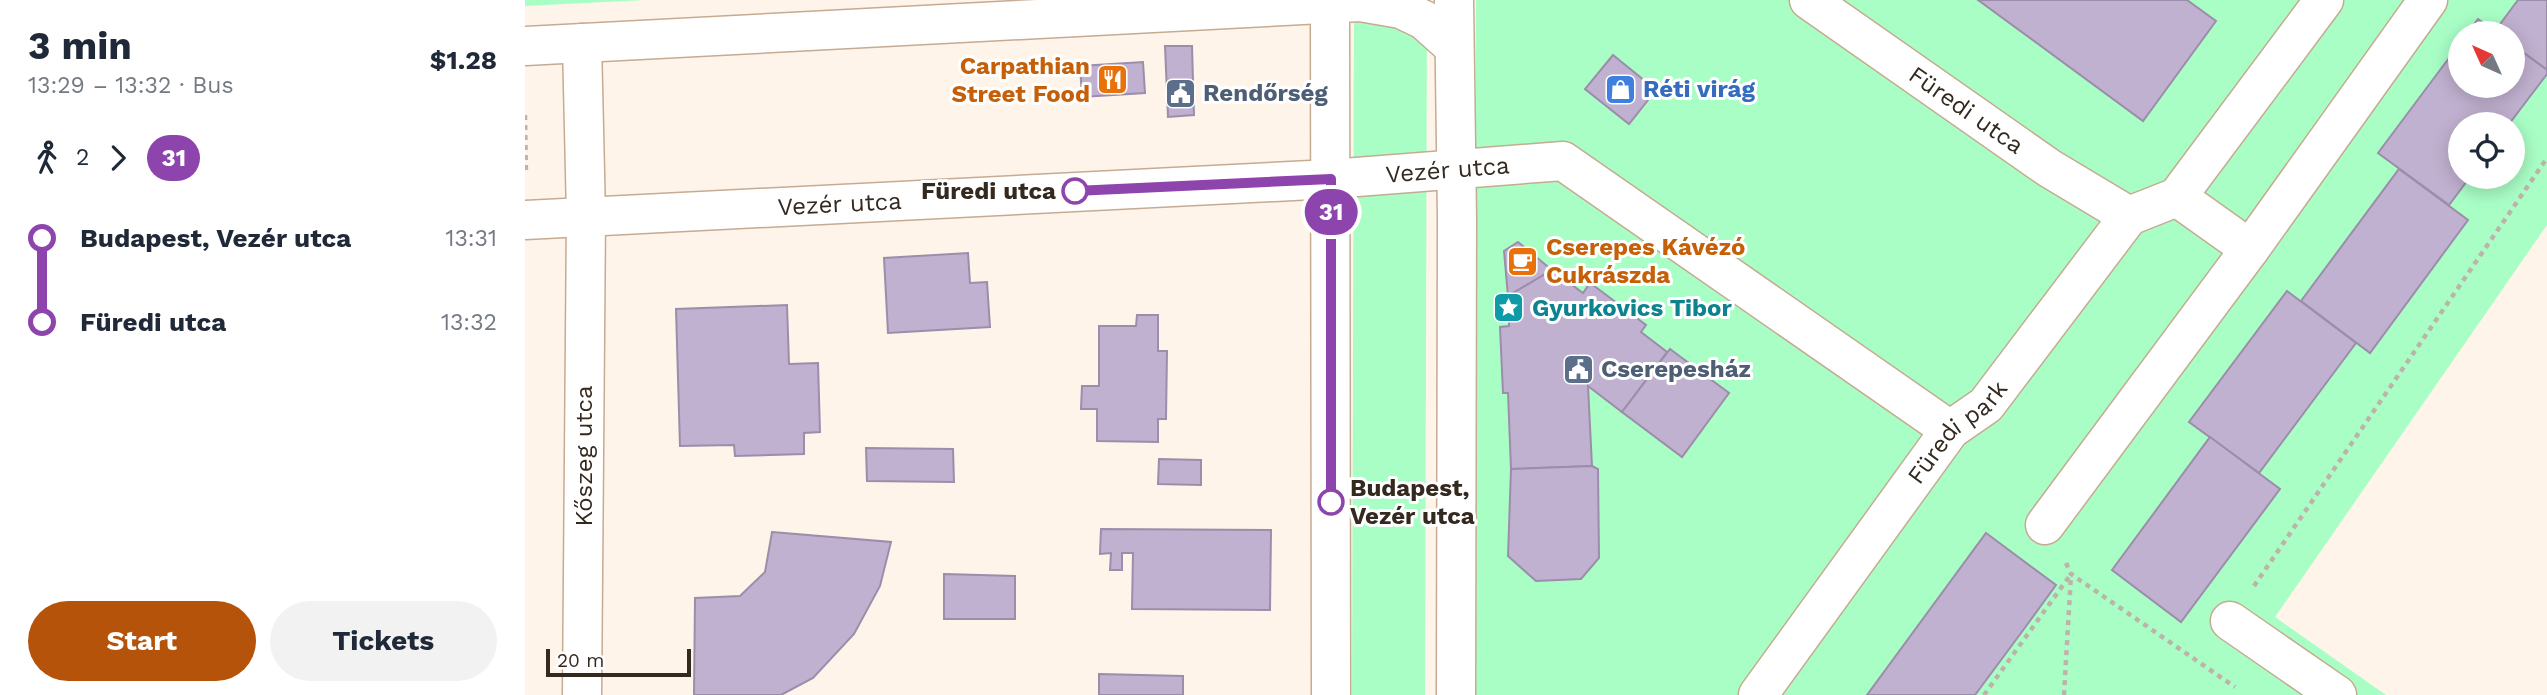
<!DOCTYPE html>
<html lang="en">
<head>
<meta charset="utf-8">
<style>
	:root { --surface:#fff; --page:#f2f2f3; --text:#1f2937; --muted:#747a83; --accent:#b45309 }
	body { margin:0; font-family:"Work Sans",sans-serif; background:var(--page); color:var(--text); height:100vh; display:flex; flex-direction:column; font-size:26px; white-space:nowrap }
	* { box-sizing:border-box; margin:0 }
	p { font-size:23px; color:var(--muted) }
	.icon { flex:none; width:38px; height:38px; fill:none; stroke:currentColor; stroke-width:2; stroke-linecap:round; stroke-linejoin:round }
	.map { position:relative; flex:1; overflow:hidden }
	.details { display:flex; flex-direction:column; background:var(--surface); width:525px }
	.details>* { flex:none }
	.badge { padding:0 14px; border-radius:23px; font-size:24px; line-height:46px }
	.needle { width:46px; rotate:315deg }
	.buttons { position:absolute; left:1923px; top:21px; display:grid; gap:14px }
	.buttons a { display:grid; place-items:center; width:77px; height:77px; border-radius:50%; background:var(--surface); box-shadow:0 4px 18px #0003; font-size:35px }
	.scale { position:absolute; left:21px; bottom:18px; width:145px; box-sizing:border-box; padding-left:7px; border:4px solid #33291f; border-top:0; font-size:19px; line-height:24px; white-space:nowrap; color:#33291f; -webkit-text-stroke:5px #fff; paint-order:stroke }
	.map>.badge { position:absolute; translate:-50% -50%; box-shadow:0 0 0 4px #fff }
	.legs { display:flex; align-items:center; gap:10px; height:77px; padding:0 28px; font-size:23px }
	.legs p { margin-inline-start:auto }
	.summary { display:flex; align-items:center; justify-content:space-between; height:119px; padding:0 28px }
	h1 { font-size:38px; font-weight:700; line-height:52px }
	.action { display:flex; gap:14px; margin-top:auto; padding:14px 28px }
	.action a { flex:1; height:80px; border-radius:42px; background:var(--accent); color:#fff; font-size:28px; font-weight:700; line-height:80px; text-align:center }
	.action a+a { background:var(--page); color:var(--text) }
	ul { padding:0 28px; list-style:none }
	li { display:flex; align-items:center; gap:24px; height:84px; font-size:26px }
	li i { display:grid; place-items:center; width:10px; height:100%; margin:0 9px; background:currentColor }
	li i::after { content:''; width:18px; height:18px; margin:-9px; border:5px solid; border-radius:50%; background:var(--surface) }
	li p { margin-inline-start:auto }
	li:first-child i { background:linear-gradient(#0000 50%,currentColor 0) }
	li:last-child i { background:linear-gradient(currentColor 50%,#0000 0) }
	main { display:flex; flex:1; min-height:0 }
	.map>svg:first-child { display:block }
	.green { fill:#a9fec6; fill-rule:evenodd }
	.building { fill:#c1b1d0; stroke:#9c8daa; stroke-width:2 }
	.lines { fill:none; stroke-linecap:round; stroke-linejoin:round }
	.minor-casing { stroke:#c5ab92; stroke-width:41 }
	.major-casing { stroke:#c5ab92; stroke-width:41 }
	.path { stroke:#beb3a9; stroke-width:4.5; stroke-dasharray:5 5; stroke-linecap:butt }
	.minor { stroke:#fff; stroke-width:38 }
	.major { stroke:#fff; stroke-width:38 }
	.line-1-casing { stroke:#fff; stroke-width:16 }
	.line-1 { stroke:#8e44ad; stroke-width:10 }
	.stop-1-dot { fill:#fff; stroke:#8e44ad; stroke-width:3.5 }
	.labels { text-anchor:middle; stroke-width:6; stroke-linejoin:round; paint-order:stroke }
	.food-label { font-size:24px; font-weight:bold; fill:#c56008; stroke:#fff; text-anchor:end }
	.shop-label { font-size:24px; font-weight:bold; fill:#366cbe; stroke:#fff; text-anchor:start }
	.service-label { font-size:24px; font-weight:bold; fill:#4e5e75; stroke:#fff; text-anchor:start }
	.street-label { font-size:24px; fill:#33291f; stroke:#fff }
	.stop-label { font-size:24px; font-weight:bold; fill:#33291f; stroke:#fff; text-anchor:end }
	.culture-label { font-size:24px; font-weight:bold; fill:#0d838f; stroke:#fff; text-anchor:start }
</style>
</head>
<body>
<main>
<section class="details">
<div class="summary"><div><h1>3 min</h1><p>13:29 – 13:32 · Bus</p></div><b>$1.28</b></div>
<div class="legs"><svg class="icon" aria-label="walk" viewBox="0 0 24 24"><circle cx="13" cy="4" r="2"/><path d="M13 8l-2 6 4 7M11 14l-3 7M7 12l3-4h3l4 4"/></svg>2<svg class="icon" aria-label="forward" viewBox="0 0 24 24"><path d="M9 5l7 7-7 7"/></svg><b class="badge" style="background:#8e44ad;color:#fff">31</b></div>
<ul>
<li><i style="color:#8e44ad"></i><b>Budapest, Vezér utca</b><p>13:31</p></li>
<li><i style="color:#8e44ad"></i><b>Füredi utca</b><p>13:32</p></li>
</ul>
<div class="action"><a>Start</a><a>Tickets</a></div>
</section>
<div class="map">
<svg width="2022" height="695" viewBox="0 0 2022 695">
	<rect width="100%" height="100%" fill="#fff4e9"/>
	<g class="green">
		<path d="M0,0H120L0,6Z"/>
		<path d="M829,0H902L900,695H827Z"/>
		<path d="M951,0H2022V225L1750,617L1861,695H948ZM1936,33H1988V86H1936ZM1936,124H1988V177H1936Z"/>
	</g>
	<g class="building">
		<path d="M1453,0H1662L1691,21L1618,121Z"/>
		<path d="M1993,0H2022V70L1988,45V33L1970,31Z"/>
		<path d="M1953,19L1970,31L1972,33H1942Z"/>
		<path d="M1936,42V86H1988V45L2022,70V74L1984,124H1936V177H1945L1924,205L1853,153Z"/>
		<path d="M640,46H667L669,115L643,117Z"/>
		<path d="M1088,55L1131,90L1104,124L1060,89Z"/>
		<path d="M618,62L620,93L557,97L555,66Z"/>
		<path d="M1874,169L1943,220L1845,353L1776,301Z"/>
		<path d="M993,242L1027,270L983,296L979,251Z"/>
		<path d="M443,253L445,283L462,282L465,327L363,333L359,258Z"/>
		<path d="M1027,270L1058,293L1065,283L1076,291L1121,325L1116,332L1142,352L1097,412L1063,386L1067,466L986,469L983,393H978L975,327L984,326L983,296Z"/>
		<path d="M1762,291L1831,343L1734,473L1664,422Z"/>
		<path d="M262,305L264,364L293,363L295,432L279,433V454L210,456L209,445L155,446L151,309Z"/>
		<path d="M612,315H633V351H642L641,419H633V442L572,441V409H556L557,386H574V326H611Z"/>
		<path d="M1145,349L1204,393L1157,457L1097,412Z"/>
		<path d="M1685,437L1755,489L1656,622L1587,570Z"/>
		<path d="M341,448L428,449L429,482L342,481Z"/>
		<path d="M634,459L676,460V485L633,484Z"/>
		<path d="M1067,466L1073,469L1074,558L1056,579L1011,581L983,556L986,469Z"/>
		<path d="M576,529L746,530L745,610L607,609L608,553H597V570H585L586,553L575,554Z"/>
		<path d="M247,532L366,542L355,586L329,634L288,678L256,695H169L170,598L215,596L240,572Z"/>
		<path d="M1461,533L1531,585L1499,629L1450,695H1342Z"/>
		<path d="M419,574L490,576V619H419Z"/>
		<path d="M574,674L658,676V695H574Z"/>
	</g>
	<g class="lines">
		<defs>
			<g id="minor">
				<path id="s1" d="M1284,0L1524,168L1604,216"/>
				<path d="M57,43L61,216L57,695"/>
				<path d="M0,46L835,2L876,9L899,20L928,46"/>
				<path id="s2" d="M0,220L806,179L1038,161L1425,430"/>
				<path d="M1725,249L1903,0"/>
				<path d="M1520,525L1725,249L1652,197"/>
				<path d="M1705,621L1812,695"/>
				<path id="s3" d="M1233,695L1425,430L1461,405L1604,216L1652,197L1799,0"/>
			</g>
			<g id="major">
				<path d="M805,0L806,695"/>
				<path d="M929,0L932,219L931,695"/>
			</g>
		</defs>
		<use href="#minor" class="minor-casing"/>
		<use href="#major" class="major-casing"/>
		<g class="path">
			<path d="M0,115L1,175"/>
			<path d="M1541,563L1546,574L1710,687"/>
			<path d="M1729,586L2022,158"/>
			<path d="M1459,695L1546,574"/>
			<path d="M1539,695L1546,575"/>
		</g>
		<use href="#minor" class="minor"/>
		<use href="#major" class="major"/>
	</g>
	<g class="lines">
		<defs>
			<path id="line-1" d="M550,191L806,179V502"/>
		</defs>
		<use href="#line-1" class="line-1-casing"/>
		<use href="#line-1" class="line-1"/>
	</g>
	<defs>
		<symbol id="restaurant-square" viewBox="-11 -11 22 22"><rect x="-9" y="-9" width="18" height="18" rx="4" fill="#e8710a" stroke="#fff"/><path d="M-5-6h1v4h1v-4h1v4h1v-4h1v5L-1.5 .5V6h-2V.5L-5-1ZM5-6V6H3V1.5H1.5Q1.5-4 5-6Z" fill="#fff"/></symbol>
		<symbol id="shop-square" viewBox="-11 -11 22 22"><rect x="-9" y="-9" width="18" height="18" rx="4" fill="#3f7fe0" stroke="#fff"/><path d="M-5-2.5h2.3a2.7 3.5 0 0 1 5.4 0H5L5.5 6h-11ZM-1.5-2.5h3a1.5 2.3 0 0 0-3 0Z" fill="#fff"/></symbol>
		<symbol id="civic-square" viewBox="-11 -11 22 22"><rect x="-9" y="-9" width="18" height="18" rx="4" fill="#5c6f8a" stroke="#fff"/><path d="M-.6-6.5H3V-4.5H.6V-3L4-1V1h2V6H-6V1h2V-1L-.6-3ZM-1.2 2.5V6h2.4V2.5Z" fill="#fff"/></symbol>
		<symbol id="cafe-square" viewBox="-11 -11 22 22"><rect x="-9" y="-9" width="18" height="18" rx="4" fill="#e8710a" stroke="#fff"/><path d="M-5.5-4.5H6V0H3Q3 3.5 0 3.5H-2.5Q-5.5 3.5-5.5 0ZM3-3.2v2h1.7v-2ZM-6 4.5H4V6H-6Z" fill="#fff"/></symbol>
		<symbol id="sight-square" viewBox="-11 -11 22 22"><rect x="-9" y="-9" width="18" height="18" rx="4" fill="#0f9aa8" stroke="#fff"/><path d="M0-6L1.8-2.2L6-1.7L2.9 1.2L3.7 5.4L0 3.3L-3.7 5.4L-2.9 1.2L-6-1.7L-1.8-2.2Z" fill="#fff"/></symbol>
	</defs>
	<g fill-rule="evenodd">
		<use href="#restaurant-square" x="570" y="62" width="35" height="35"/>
		<use href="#shop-square" x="1078" y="72" width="35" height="35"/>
		<use href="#civic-square" x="638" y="76" width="35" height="35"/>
		<use href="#cafe-square" x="980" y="244" width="35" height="35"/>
		<use href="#sight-square" x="966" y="290" width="35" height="35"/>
		<use href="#civic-square" x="1036" y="352" width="35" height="35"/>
	</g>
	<g class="stop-1-dot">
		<circle cx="550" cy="191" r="12"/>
		<circle cx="806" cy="502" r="12"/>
	</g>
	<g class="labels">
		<g class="food-label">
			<text x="565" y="74">Carpathian<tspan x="565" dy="28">Street Food</tspan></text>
			<text x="1021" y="255" text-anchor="start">Cserepes Kávézó<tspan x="1021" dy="28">Cukrászda</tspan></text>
		</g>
		<g class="shop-label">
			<text x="1118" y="97">Réti virág</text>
		</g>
		<g class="service-label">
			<text x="678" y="101">Rendőrség</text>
			<text x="1076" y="377">Cserepesház</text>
		</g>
		<g class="street-label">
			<text dy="8" stroke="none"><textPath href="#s1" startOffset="192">Füredi utca</textPath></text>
			<text dy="8" stroke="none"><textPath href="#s2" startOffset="924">Vezér utca</textPath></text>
			<text dy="8" stroke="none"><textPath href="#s2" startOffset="315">Vezér utca</textPath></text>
			<text dy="8" stroke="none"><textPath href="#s3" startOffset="331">Füredi park</textPath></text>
			<text transform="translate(59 456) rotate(-90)" y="8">Kőszeg utca</text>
		</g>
		<g class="stop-label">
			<text x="531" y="199">Füredi utca</text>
			<text x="825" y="496" text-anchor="start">Budapest,<tspan x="825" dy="28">Vezér utca</tspan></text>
		</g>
		<g class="culture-label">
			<text x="1007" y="316">Gyurkovics Tibor</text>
		</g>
	</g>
</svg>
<div class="buttons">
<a><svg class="needle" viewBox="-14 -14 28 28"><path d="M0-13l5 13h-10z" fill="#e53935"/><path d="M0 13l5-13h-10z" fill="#747a83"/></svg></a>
<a><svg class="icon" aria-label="locate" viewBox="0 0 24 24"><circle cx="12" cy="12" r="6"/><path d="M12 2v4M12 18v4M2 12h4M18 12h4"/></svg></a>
</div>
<div class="scale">20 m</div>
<b class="badge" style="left:806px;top:212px;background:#8e44ad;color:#fff">31</b>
</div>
</main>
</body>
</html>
